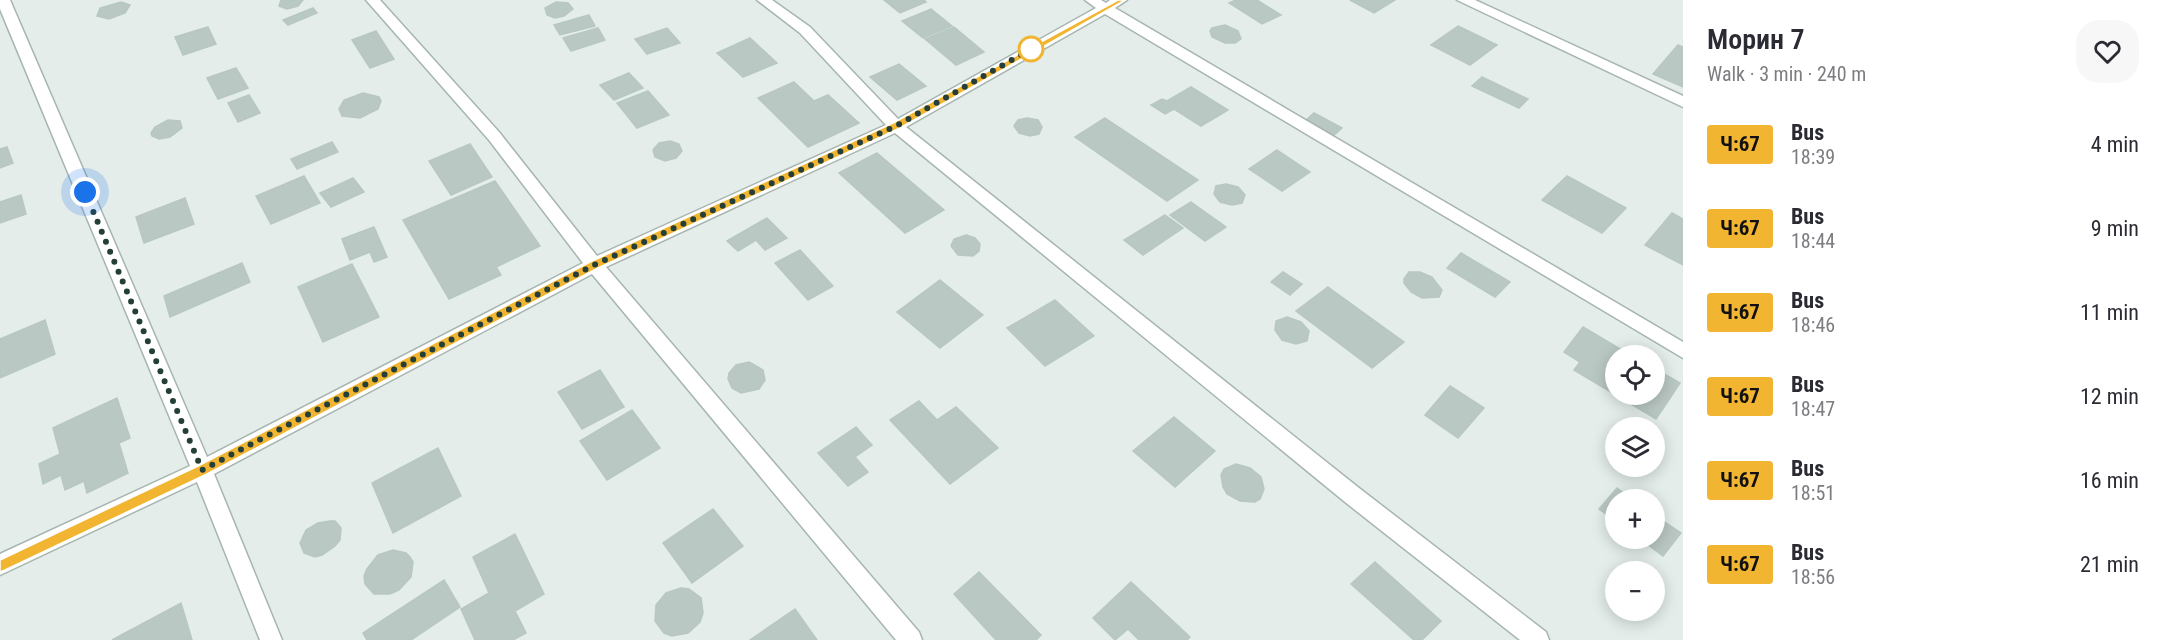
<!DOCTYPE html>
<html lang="en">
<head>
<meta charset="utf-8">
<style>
	:root { --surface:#fff; --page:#f7f7f7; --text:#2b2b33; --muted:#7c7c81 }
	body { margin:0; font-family:"Roboto Condensed",sans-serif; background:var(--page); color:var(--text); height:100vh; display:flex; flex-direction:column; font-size:22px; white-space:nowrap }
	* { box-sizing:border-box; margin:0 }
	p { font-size:20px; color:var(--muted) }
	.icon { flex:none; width:33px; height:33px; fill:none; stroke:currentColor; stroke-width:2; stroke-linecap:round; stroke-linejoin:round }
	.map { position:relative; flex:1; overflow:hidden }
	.side { display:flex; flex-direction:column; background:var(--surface); width:480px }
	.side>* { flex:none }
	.badge { padding:0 12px; border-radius:4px; font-size:21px; line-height:39px }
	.controls { position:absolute; left:1605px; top:345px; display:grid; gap:12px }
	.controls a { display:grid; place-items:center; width:60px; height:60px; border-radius:50%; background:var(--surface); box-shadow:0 3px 15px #0003; font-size:30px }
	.you { position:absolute; width:30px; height:30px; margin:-15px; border:4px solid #fff; border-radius:50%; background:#1a73e8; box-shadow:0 0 0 9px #1a73e833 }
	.map>.badge { position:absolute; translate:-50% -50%; box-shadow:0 0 0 3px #fff }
	.round { display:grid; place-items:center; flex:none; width:63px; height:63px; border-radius:24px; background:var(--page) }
	.summary { display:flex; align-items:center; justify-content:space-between; height:102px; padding:0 24px }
	h1 { font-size:28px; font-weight:600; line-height:45px }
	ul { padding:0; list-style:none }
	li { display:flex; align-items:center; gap:18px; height:84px; padding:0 24px }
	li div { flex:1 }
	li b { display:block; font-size:22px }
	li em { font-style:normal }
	li .badge { min-width:66px; font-weight:700; text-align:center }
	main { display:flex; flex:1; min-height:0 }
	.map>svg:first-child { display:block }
	.building { fill:#bac8c3; stroke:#b7c7c1; stroke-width:1.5 }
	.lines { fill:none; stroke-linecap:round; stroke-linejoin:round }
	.street-casing { stroke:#a7b5b1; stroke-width:3 }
	.street { fill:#fff; fill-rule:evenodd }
	.line { fill:#f1b531; stroke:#fff; stroke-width:1.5 }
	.walk { stroke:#243e39; stroke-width:6; stroke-dasharray:0 10.8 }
	.stop-dot { fill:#fff; stroke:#f1b531; stroke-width:3 }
</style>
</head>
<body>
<main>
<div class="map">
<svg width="1683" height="640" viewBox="0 0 1683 640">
	<rect width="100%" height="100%" fill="#e4edea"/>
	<g class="building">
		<path d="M281,0H303L298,6L287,9L279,6Z"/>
		<path d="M884,0H924L926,2L900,13Z"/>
		<path d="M1236,0H1257L1281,15L1262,24L1229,3Z"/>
		<path d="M1350,0H1395L1374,13Z"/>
		<path d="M121,2L130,5L125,13L109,19L97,16L100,8Z"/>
		<path d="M556,2L568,3L573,9L564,16L555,18L547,15L545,8Z"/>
		<path d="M313,8L317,13L288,25L283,20Z"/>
		<path d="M931,9L952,26L923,38L902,21Z"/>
		<path d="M589,15L595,26L560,35L554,25Z"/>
		<path d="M1225,25L1238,31L1241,39L1235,43H1225L1212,37L1210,31L1212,28Z"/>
		<path d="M1458,26L1497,45L1470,65L1431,45Z"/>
		<path d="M208,27L216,44L183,55L175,37Z"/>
		<path d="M954,27L984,52L956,65L925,39Z"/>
		<path d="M598,28L605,40L571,51L563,38Z"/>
		<path d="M667,28L680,43L647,54L635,39Z"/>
		<path d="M376,31L394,59L370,68L352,40Z"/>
		<path d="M750,38L777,63L743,77L717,53Z"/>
		<path d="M1678,45L1683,47V87L1653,74Z"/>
		<path d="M899,64L926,86L897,100L870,77Z"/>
		<path d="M236,68L248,88L218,99L207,78Z"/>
		<path d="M629,73L643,88L614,100L600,85Z"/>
		<path d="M1482,77L1528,99L1519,108L1472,86Z"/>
		<path d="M794,82L814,101L828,95L859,123L808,147L758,98Z"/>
		<path d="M1191,87L1228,110L1201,126L1174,109L1165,114L1151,105L1162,99L1167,101Z"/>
		<path d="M648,91L669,115L637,128L617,103Z"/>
		<path d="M363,93L379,97L381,101L378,109L360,118L342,116L339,109L344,100Z"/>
		<path d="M249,95L260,113L238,122L228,103Z"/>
		<path d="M1314,113L1342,128L1334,135L1306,120Z"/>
		<path d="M1027,118L1038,120L1042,127L1039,134L1030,136L1019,133L1014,126L1018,120Z"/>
		<path d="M1105,118L1198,180L1167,201L1075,137Z"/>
		<path d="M168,120L180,121L182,128L170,137L159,139L152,136L151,133L155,127Z"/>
		<path d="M670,141L679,144L682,151L676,158L665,161L655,157L653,150L659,143Z"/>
		<path d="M332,142L338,152L297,169L291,159Z"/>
		<path d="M470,144L492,177L451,195L429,161Z"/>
		<path d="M7,147L13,163L0,168V149Z"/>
		<path d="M1277,150L1310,172L1282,191L1249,169Z"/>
		<path d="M877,153L944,210L905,233L839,173Z"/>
		<path d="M304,176L320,203L271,224L256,196Z"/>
		<path d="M1567,176L1626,208L1602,233L1542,200Z"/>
		<path d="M353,178L364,192L331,207L320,193Z"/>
		<path d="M495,181L540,246L496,267L501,275L449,299L403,220Z"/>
		<path d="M1226,184L1238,187L1245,195L1242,203L1232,205L1220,202L1214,194L1216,186Z"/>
		<path d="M21,195L26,214L0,223V202Z"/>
		<path d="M185,198L194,224L144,243L136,217Z"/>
		<path d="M1191,202L1226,227L1205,241L1170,215Z"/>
		<path d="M1672,213L1683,219V265L1645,245Z"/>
		<path d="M1165,215L1183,228L1143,255L1124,240Z"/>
		<path d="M767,218L787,238L765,250L756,240L738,251L727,241Z"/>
		<path d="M374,227L387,257L374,262L370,252L350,260L342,239Z"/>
		<path d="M966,235L975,238L980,244L979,251L973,256L958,255L951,246L954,239Z"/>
		<path d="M800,250L833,286L808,300L775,263Z"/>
		<path d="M1461,253L1510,282L1495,297L1447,268Z"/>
		<path d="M242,263L250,282L170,317L164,296Z"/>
		<path d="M352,264L379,317L323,342L298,287Z"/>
		<path d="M1283,272L1302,284L1290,295L1271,282Z"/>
		<path d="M1409,272H1420L1432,277L1442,290L1439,297L1422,298L1411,292L1404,283V279Z"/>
		<path d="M940,280L983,315L940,348L897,312Z"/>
		<path d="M1328,287L1404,342L1372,368L1296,311Z"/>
		<path d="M1055,300L1094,336L1045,366L1007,328Z"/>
		<path d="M1287,317L1301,322L1309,331L1307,341L1296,344L1282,340L1275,330L1276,321Z"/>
		<path d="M45,320L55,354L0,378V339Z"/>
		<path d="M1583,327L1632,356H1616V394H1654V368L1680,383L1656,419L1574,370L1580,362L1564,352Z"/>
		<path d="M749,362L763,370L765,380L759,389L741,393L732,388L728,379L729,373L736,365Z"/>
		<path d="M600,370L624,407L582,429L558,392Z"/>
		<path d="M1450,386L1484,408L1458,438L1425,415Z"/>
		<path d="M117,398L130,438L119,443L128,473L87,493L84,481L65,490L61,475L43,484L39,464L60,454L53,428Z"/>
		<path d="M919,401L937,420L956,407L998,448L950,484L890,420Z"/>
		<path d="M632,410L660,448L607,480L580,441Z"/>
		<path d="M1174,417L1215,451L1175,487L1133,451Z"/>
		<path d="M856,427L872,445L855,457L868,472L848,486L818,453Z"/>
		<path d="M438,448L461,496L393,533L372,483Z"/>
		<path d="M1236,464L1250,468L1261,477L1264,489L1260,499L1255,502L1240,501L1227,494L1223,487L1221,475L1224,469Z"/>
		<path d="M1617,488L1633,500H1616V521L1599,509Z"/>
		<path d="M713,509L743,546L692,583L663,543Z"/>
		<path d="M1654,515L1681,533L1663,556L1639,538H1654Z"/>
		<path d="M330,521H335L341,528L340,540L335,546L322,555L315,557L304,553L300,543L306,530L318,523Z"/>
		<path d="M515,534L544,594L515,611L526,633L513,640H475L461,609L489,593L473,557Z"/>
		<path d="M393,550L406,553L410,557L413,562L411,577L399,590L390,594H374L365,584L364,576L367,569L378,555Z"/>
		<path d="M1375,562L1441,621L1422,640H1414L1351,584Z"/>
		<path d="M979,572L1041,635L1036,640H996L954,594Z"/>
		<path d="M444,580L460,607L411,640H367L363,633Z"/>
		<path d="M1131,582L1190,637L1187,640H1139L1128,629L1115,640L1093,618Z"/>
		<path d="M681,588L689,589L701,598L703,613L700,622L688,633L672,636L664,633L655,621L656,605L666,593Z"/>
		<path d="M181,603L192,640H112Z"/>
		<path d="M795,609L817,640H750Z"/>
	</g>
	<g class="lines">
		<defs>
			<g id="street">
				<path d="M0,0H10L207,457L583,263L489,140L366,0H380L499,132L597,256L886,125L800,33L757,0H772L810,27L898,119L1096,8L1085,0H1101L1106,3L1110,0H1127L1115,8L1683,342V358L1105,14L906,127L1359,488L1546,632L1549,640H1520L1345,502L895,133L606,267L919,632L922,640H896L592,274L214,474L282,640H260L197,482L0,575V554L190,466L0,9Z"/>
				<path d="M1457,0H1475L1683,96V107Z"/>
			</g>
		</defs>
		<use href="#street" class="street-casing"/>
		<use href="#street" class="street"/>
	</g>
	<path class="line" d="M1118,0H1125L900,128L598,268L207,474L5,570L0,572V560L198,466L590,262L893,123Z"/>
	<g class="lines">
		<path class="walk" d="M85,192L202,470L594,265L896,126L1031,49"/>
	</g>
	<circle class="stop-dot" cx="1031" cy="49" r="12"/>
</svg>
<div class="controls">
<a><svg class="icon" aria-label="locate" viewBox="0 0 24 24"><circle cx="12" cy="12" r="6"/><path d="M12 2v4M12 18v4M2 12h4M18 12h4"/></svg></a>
<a><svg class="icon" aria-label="layers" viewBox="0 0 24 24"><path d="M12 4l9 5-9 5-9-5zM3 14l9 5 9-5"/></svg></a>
<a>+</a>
<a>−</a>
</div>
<div class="you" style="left:85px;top:192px"></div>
</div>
<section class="side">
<div class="summary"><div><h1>Морин 7</h1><p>Walk · 3 min · 240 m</p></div><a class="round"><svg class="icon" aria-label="heart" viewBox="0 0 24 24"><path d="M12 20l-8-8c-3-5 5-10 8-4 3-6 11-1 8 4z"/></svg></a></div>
<ul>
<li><span class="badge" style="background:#f1b531;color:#111">Ч:67</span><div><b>Bus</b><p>18:39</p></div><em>4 min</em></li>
<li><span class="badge" style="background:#f1b531;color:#111">Ч:67</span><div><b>Bus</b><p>18:44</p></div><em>9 min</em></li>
<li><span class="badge" style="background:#f1b531;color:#111">Ч:67</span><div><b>Bus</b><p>18:46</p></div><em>11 min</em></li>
<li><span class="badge" style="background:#f1b531;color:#111">Ч:67</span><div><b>Bus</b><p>18:47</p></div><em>12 min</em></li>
<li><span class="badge" style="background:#f1b531;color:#111">Ч:67</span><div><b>Bus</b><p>18:51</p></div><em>16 min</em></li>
<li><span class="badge" style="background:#f1b531;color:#111">Ч:67</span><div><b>Bus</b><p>18:56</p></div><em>21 min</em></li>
</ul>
</section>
</main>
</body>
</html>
